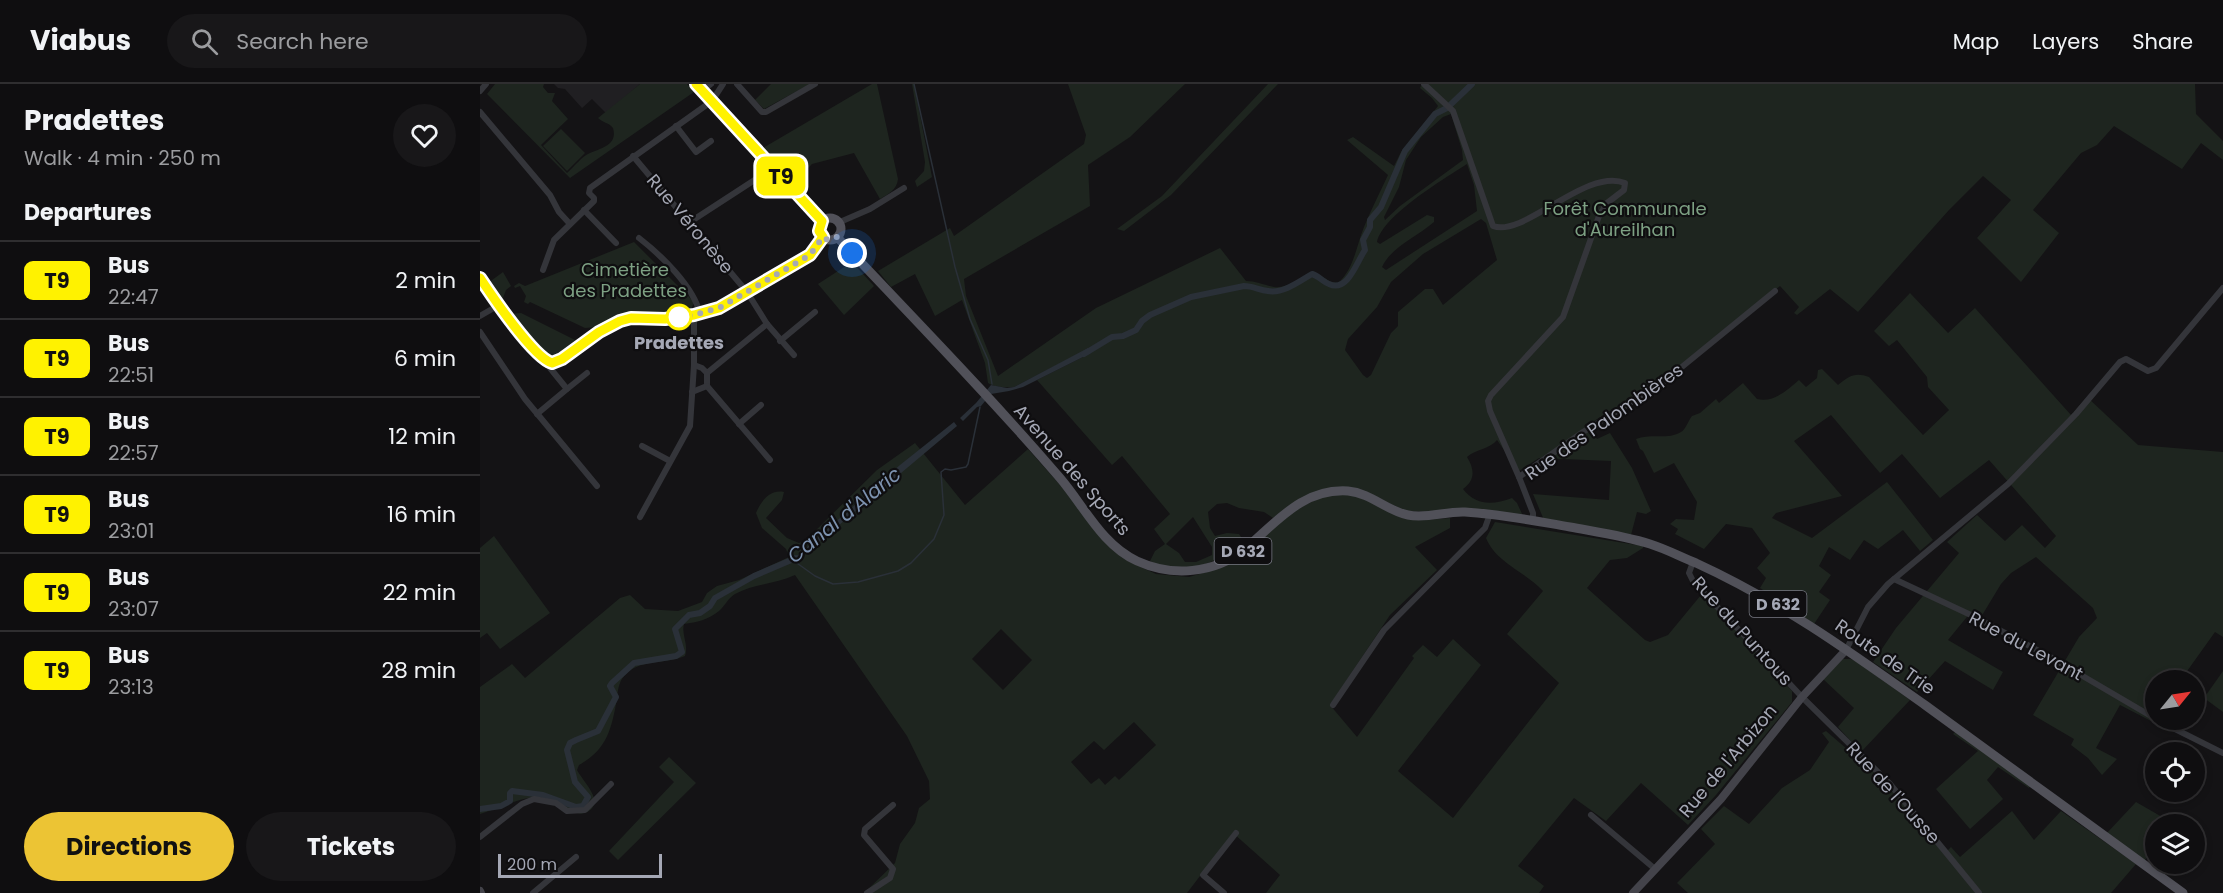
<!DOCTYPE html>
<html lang="en">
<head>
<meta charset="utf-8">
<style>
	:root { --surface:#0f0e10; --page:#181719; --text:#f1f3f6; --muted:#9b9c9f; --line:#2f2e30; --accent:#ecc434 }
	body { margin:0; font-family:Poppins,sans-serif; background:var(--page); color:var(--text); height:100vh; display:flex; flex-direction:column; font-size:22px; white-space:nowrap }
	* { box-sizing:border-box; margin:0 }
	p { font-size:20px; color:var(--muted) }
	.icon { flex:none; width:33px; height:33px; fill:none; stroke:currentColor; stroke-width:2; stroke-linecap:round; stroke-linejoin:round }
	.map { position:relative; flex:1; overflow:hidden }
	.details { display:flex; flex-direction:column; background:var(--surface); width:480px }
	.details>* { flex:none }
	.badge { padding:0 12px; border-radius:9px; font-size:21px; line-height:39px }
	.needle { width:39px; rotate:60deg }
	.controls { position:absolute; left:1665px; top:586px; display:grid; gap:12px }
	.controls a { display:grid; place-items:center; width:60px; height:60px; border-radius:50%; background:var(--surface); box-shadow:0 3px 9px #0003,0 0 0 2px var(--line); font-size:30px }
	.scale { position:absolute; left:18px; bottom:15px; width:164px; box-sizing:border-box; padding-left:6px; border:3px solid #a5a8b5; border-top:0; font-size:16px; line-height:21px; white-space:nowrap; color:#a5a8b5; -webkit-text-stroke:4px #0f0e10; paint-order:stroke }
	.you { position:absolute; width:30px; height:30px; margin:-15px; border:4px solid #fff; border-radius:50%; background:#1a73e8; box-shadow:0 0 0 9px #1a73e833 }
	.map>.badge { position:absolute; translate:-50% -50%; box-shadow:0 0 0 3px #fff }
	h2 { padding:0 24px; font-size:22px; line-height:54px }
	.round { display:grid; place-items:center; flex:none; width:63px; height:63px; border-radius:32px; background:var(--page) }
	.headline { display:flex; align-items:center; justify-content:space-between; height:102px; padding:0 24px }
	h1 { font-size:28px; font-weight:700; line-height:45px }
	.cta { display:flex; gap:12px; margin-top:auto; padding:12px 24px }
	.cta a { flex:1; height:69px; border-radius:36px; background:var(--accent); color:#111; font-size:24px; font-weight:700; line-height:69px; text-align:center }
	.cta a+a { background:var(--page); color:var(--text) }
	ul { padding:0; list-style:none }
	li { display:flex; align-items:center; gap:18px; height:78px; padding:0 24px; border-top:2px solid var(--line) }
	li div { flex:1 }
	li b { display:block; font-size:22px }
	li em { font-style:normal }
	li .badge { min-width:66px; font-weight:700; text-align:center }
	header { display:flex; align-items:center; gap:36px; box-sizing:border-box; height:84px; padding:0 30px; background:var(--surface); border-bottom:2px solid var(--line) }
	header strong { font-size:28px }
	nav { display:flex; gap:33px; margin-inline-start:auto; font-size:21px }
	.search { width:420px; height:54px; background:var(--page); display:flex; align-items:center; gap:15px; box-sizing:border-box; padding:0 21px; border-radius:33px; color:var(--muted); font-size:22px }
	main { display:flex; flex:1; min-height:0 }
	.map>svg:first-child { display:block }
	.built { fill:#201f22 }
	.green { fill:#1e251f; fill-rule:evenodd }
	.water { fill:#2a3038 }
	.lines { fill:none; stroke-linecap:round; stroke-linejoin:round }
	.stream { stroke:#2a3038; stroke-width:1.5 }
	.canal { stroke:#2a3038; stroke-width:6 }
	.street { stroke:#34353a; stroke-width:6 }
	.secondary { stroke:#43434a; stroke-width:8 }
	.primary { stroke:#515159; stroke-width:9 }
	.line-casing { stroke:#fff; stroke-width:14 }
	.line { stroke:#fff200; stroke-width:9 }
	.walk { stroke:#a5a8b5; stroke-width:6; stroke-dasharray:0 10.8 }
	.stop-dot { fill:#fff; stroke:#fff200; stroke-width:3 }
	.labels { text-anchor:middle; stroke-width:4.5; stroke-linejoin:round; paint-order:stroke }
	.shield { fill:#0f0e10; stroke:#787a84; stroke-width:1.5 }
	.shield-label { font-size:16px; font-weight:bold; fill:#a5a8b5 }
	.park-label { font-size:18px; fill:#7da083; stroke:#0f0e10 }
	.street-label { font-size:18px; fill:#a5a8b5; stroke:#0f0e10 }
	.stop-label { font-size:18px; font-weight:bold; fill:#a5a8b5; stroke:#0f0e10 }
	.water-label { font-size:20px; font-style:italic; fill:#7d92af; stroke:#0f0e10 }
</style>
</head>
<body>
<header>
<strong>Viabus</strong>
<div class="search"><svg class="icon" aria-label="search" viewBox="0 0 24 24"><circle cx="10" cy="10" r="6"/><path d="M15 15l6 6"/></svg>Search here</div>
<nav><a>Map</a><a>Layers</a><a>Share</a></nav>
</header>
<main>
<section class="details">
<div class="headline"><div><h1>Pradettes</h1><p>Walk · 4 min · 250 m</p></div><a class="round"><svg class="icon" aria-label="heart" viewBox="0 0 24 24"><path d="M12 20l-8-8c-3-5 5-10 8-4 3-6 11-1 8 4z"/></svg></a></div>
<h2>Departures</h2>
<ul>
<li><span class="badge" style="background:#fff200;color:#111">T9</span><div><b>Bus</b><p>22:47</p></div><em>2 min</em></li>
<li><span class="badge" style="background:#fff200;color:#111">T9</span><div><b>Bus</b><p>22:51</p></div><em>6 min</em></li>
<li><span class="badge" style="background:#fff200;color:#111">T9</span><div><b>Bus</b><p>22:57</p></div><em>12 min</em></li>
<li><span class="badge" style="background:#fff200;color:#111">T9</span><div><b>Bus</b><p>23:01</p></div><em>16 min</em></li>
<li><span class="badge" style="background:#fff200;color:#111">T9</span><div><b>Bus</b><p>23:07</p></div><em>22 min</em></li>
<li><span class="badge" style="background:#fff200;color:#111">T9</span><div><b>Bus</b><p>23:13</p></div><em>28 min</em></li>
</ul>
<div class="cta"><a>Directions</a><a>Tickets</a></div>
</section>
<div class="map">
<svg width="1743" height="809" viewBox="0 0 1743 809">
	<rect width="100%" height="100%" fill="#141315"/>
	<path class="built" d="M74,0H160L126,29L112,15L102,24L85,5L78,4Z"/>
	<g class="green">
		<path d="M15,0H64L63,3L68,9H75L72,17L88,35L61,61L87,89C94,83 102,72 110,69C121,64 138,61 133,44C128,38 123,39 118,34L160,0H207L214,8L90,94L7,10Z"/>
		<path d="M291,0H330L284,25L275,16Z"/>
		<path d="M392,0H397L418,95C417,105 409,110 400,115L374,69L332,80L315,98L283,64Z"/>
		<path d="M432,0H434L452,93L437,103L435,97L444,87L445,78Z"/>
		<path d="M588,0H705L650,53L608,81L610,122L484,195L486,212L518,292L616,224L740,164L766,197C776,197 784,201 794,203C806,205 823,193 833,187L851,198L858,199C874,185 876,163 884,143C891,126 900,108 908,91L867,56L873,53L914,82L921,68L958,22L952,14L940,4L942,0H1715L1716,30L1743,57V76L1721,59L1702,85L1634,42L1617,61L1601,69L1553,126L1579,149L1541,198L1497,154L1531,116L1503,92L1469,126L1378,228L1350,205L1317,231L1314,229L1319,223L1300,202L1214,272L1179,297L1106,342L1117,355L1130,349L1152,384L1171,427L1166,430L1157,428L1151,451L1064,436L1053,410L1129,416L1131,377L1059,374L1039,387L1017,356C1010,365 996,365 987,373C995,386 995,396 983,405C996,422 1013,421 1032,414L1037,419L1043,432L926,427L883,407L820,416L793,434L784,428L759,424L747,419L737,420L728,428L730,444L735,452L747,449L759,450L766,460C736,477 705,495 670,477L675,467L685,460L674,445L690,430L642,372L632,381L557,296L611,269L608,265L534,303C526,304 514,303 508,299L505,279L482,216L455,232L435,190L411,203L398,187L470,144L474,152L604,60L606,51ZM971,30L982,66L983,76L920,122L905,136L904,133L919,103L926,76L941,53L963,33ZM987,80L994,101L997,127L906,186L902,183C911,163 937,153 954,138V133L947,131L900,160L897,158C903,131 964,95 987,80ZM1001,135L1006,139L1017,176L963,221L953,205H945L918,228V242L911,249L891,291L887,294L883,291L865,266L868,255L897,223L911,198L943,170ZM713,433L732,463V471L716,478H705L699,469L686,460Z"/>
		<path d="M788,0H798L691,111L644,147L637,145L682,112Z"/>
		<path d="M81,45L105,69L87,87L63,62Z"/>
		<path d="M154,158L214,218L211,226C189,231 171,227 150,229C134,230 122,244 105,244L50,218L48,220L44,218L46,212L40,202L35,204L34,202L39,199L45,202Z"/>
		<path d="M372,178L394,202L364,231L338,200Z"/>
		<path d="M23,188L31,202L26,206L23,214L19,215L8,199Z"/>
		<path d="M1430,209L1468,249L1495,224L1591,331L1607,313L1658,361L1743,368V553L1735,548L1700,597H1676L1675,631L1671,637L1640,621L1616,664L1637,675L1622,691L1608,674L1591,661L1594,655L1553,631L1599,553L1617,534L1613,524L1556,473L1531,489L1521,500L1501,533L1491,528L1468,556L1523,588L1513,606L1465,577L1437,608L1393,578L1416,544L1479,469L1467,458L1497,431L1525,457L1542,441L1565,464L1576,452L1509,376L1460,414L1422,370L1400,389L1351,331L1314,357L1362,412L1296,429L1292,434L1332,454L1407,398L1453,456L1440,467L1423,446L1398,465L1384,456L1370,476L1349,463L1339,482L1351,491L1339,508L1350,516L1334,540L1280,504L1286,494L1277,484L1290,469L1272,444L1246,440L1224,465L1195,450L1198,445L1190,440L1196,435L1214,436L1217,418L1194,379L1174,389L1163,367L1160,365L1156,355C1171,349 1189,356 1201,348C1206,345 1208,337 1212,332L1220,329L1236,315L1239,319L1263,299L1277,315C1294,319 1307,306 1319,296L1326,303L1337,294L1338,286L1342,285L1358,301C1369,292 1375,288 1389,293L1443,351L1469,326L1448,303L1447,293L1417,256L1409,262L1394,247Z"/>
		<path d="M41,229L99,258L77,272H71L67,270L46,249L29,230Z"/>
		<path d="M435,359L485,421L548,365L648,477L676,490L709,493L733,486L816,426L837,415L853,410H868L944,436L970,434V444L935,463L957,486L910,531L850,621L877,653L934,574L932,572L943,561L957,573L973,555L1001,581L918,687L973,734L1079,599L1027,550L1063,507C1046,488 1016,479 1006,454L1015,438L1163,462V464L1147,474L1130,476L1107,504L1165,556L1170,558L1188,551L1221,511L1230,516L1312,607V618L1236,711L1208,741L1161,699L1126,737L1094,714L1038,782L1064,802L1059,809H786L800,791L753,749L707,809H384L415,779L420,760L435,739L439,724L450,715L449,697L427,652L315,491C296,500 274,500 255,510C248,514 245,522 239,527C228,536 217,538 204,540C201,551 209,560 205,572C187,580 162,575 147,589C139,596 138,605 137,614C132,644 127,666 99,681L97,686C102,695 111,704 114,714C117,724 106,732 97,729C83,725 74,713 58,713C41,713 17,725 0,730V603L32,580L45,594L140,514L150,511L165,525L198,527L222,518L227,509L237,502L259,496L309,473L306,465L282,444L276,429C281,417 290,405 304,408L302,416L286,434L307,454L319,459L326,456L397,386ZM521,545L552,576L523,606L492,575ZM654,638L676,661L639,696L635,692L625,701L619,694L611,700L591,678L614,657L624,666Z"/>
		<path d="M14,452L70,529L20,565L7,549L0,554V464Z"/>
		<path d="M1363,575H1371L1379,579L1430,616L1381,668L1358,643L1374,624L1343,595Z"/>
		<path d="M1743,587V628L1724,614Z"/>
		<path d="M1346,647L1402,695L1417,704L1434,724L1430,728L1464,770L1471,763L1480,773L1532,727L1554,756L1581,727L1656,780L1631,809H1208L1197,799L1235,760L1221,745L1244,722L1269,740L1302,704L1330,686L1349,658L1342,649Z"/>
		<path d="M1476,647L1551,701L1549,704L1518,683L1507,696L1523,715L1490,745L1456,705L1498,667L1473,650Z"/>
		<path d="M189,673L216,699L138,776L129,767L194,698L179,683Z"/>
		<path d="M1656,718L1696,741H1676L1675,763L1664,777L1627,749Z"/>
	</g>
	<g class="water">
		<path d="M608,264L611,269L543,303L529,307L511,310L501,322L497,323L483,337L480,334L496,319L511,301L527,304L534,303Z"/>
		<path d="M474,338L477,342L315,478H311V475L317,472L420,381Z"/>
	</g>
	<g class="lines">
		<g class="stream">
			<path d="M434,0L475,183L490,235L508,276L512,300"/>
			<path d="M314,477L335,492L353,500L378,498L418,487L431,479L454,455L464,431L461,388L465,385L471,386L486,383L488,380L500,323"/>
		</g>
		<g class="canal">
			<path d="M604,270L632,253L643,252L656,246L662,237L670,231L711,213L764,202C773,202 779,206 788,207C803,210 820,197 832,190C839,192 843,198 849,200C868,209 877,177 885,166L883,156L890,143V136L901,123L925,67L955,30L967,24L992,0"/>
			<path d="M0,725L21,722L30,717V709L32,707L63,711L96,723L103,722L108,713L95,698L87,666L90,659L96,656L118,647L136,613L130,602L132,599L154,579L196,572L202,568L195,545L209,531L220,529L230,522L235,514L274,492L316,474"/>
		</g>
		<g class="street">
			<path d="M257,0L282,28H286L335,0"/>
			<path d="M944,0L973,27L1013,142C1044,154 1106,83 1145,99L1144,106L1127,119L1119,132L1083,233L1011,311L1008,317L1010,327L1039,393"/>
			<path d="M0,7L6,0"/>
			<path d="M222,7L231,0"/>
			<path d="M0,28L70,111L79,128L90,140"/>
			<path d="M196,42L216,68L231,57"/>
			<path d="M153,72L267,208L287,240L314,271"/>
			<path d="M104,126L136,159"/>
			<path d="M210,138L293,84"/>
			<path d="M360,138L390,125L424,104"/>
			<path d="M159,154C181,171 214,203 220,230"/>
			<path d="M63,186L74,156L114,117V114L109,109L110,104L232,17L243,0"/>
			<path d="M0,194C13,212 54,274 72,279L82,275L119,248L140,237L151,234L185,235L214,231L239,224L330,171L343,153"/>
			<path d="M0,232L19,221"/>
			<path d="M0,248L45,315L117,402"/>
			<path d="M300,257L335,228"/>
			<path d="M214,281L222,284L227,289L287,240"/>
			<path d="M227,289V302L290,376"/>
			<path d="M87,305L107,289"/>
			<path d="M212,308L227,302"/>
			<path d="M57,330L87,305L70,284V274"/>
			<path d="M259,340L281,321"/>
			<path d="M162,362L190,377"/>
			<path d="M160,433L210,342L214,281V231"/>
			<path d="M1053,437V429L1039,393L1103,348L1181,300L1295,207"/>
			<path d="M1213,478L1209,489L1213,497L1322,613L1410,700L1499,809"/>
			<path d="M1414,495L1493,532L1572,574L1676,635"/>
			<path d="M1366,566L1388,523L1408,500L1528,400L1596,330L1640,278L1646,275L1668,287L1676,284L1743,204"/>
			<path d="M853,621L904,546L995,454L1005,444L1010,430"/>
			<path d="M1677,636L1743,669"/>
			<path d="M1111,731L1175,785"/>
			<path d="M0,753L42,720L54,715L76,719L87,727L105,726L131,700"/>
			<path d="M53,809L96,773"/>
			<path d="M387,809L410,794L413,785L384,751L385,745L413,721"/>
			<path d="M744,809L723,791L756,749"/>
		</g>
		<g class="secondary">
			<path d="M0,807L1,809"/>
			<path d="M1153,809L1241,715L1322,613L1366,566"/>
		</g>
		<g class="primary">
			<path d="M215,0L342,137"/>
			<circle cx="350" cy="145" r="11"/>
			<path d="M358,154C432,233 509,311 580,394C604,422 622,461 657,477C692,493 734,490 765,465C796,439 822,404 868,407C891,409 907,427 928,431C947,435 966,427 985,428C1021,430 1055,437 1090,443C1117,448 1145,452 1170,460C1186,465 1201,473 1216,479C1301,518 1369,567 1445,621C1531,684 1617,746 1703,809"/>
		</g>
	</g>
	<g class="lines">
		<defs>
			<path id="line" d="M0,194C12,212 54,274 72,279L82,275L119,248L140,237L151,234L185,235L214,231L239,224L330,171L343,153L339,147L342,137L216,0"/>
		</defs>
		<use href="#line" class="line-casing"/>
		<use href="#line" class="line"/>
		<path class="walk" d="M199,233L214,231L239,224L330,171L343,153L348,156L357,153L372,169"/>
	</g>
	<circle class="stop-dot" cx="199" cy="233" r="12"/>
	<g class="labels">
		<g class="shield">
			<rect x="734.5" y="454" width="57" height="26" rx="4.5"/>
			<rect x="1269.5" y="507" width="57" height="26" rx="4.5"/>
		</g>
		<g class="shield-label">
			<text x="763" y="473">D 632</text>
			<text x="1298" y="526">D 632</text>
		</g>
		<g class="park-label">
			<text x="1145" y="131">Forêt Communale<tspan x="1145" dy="21">d'Aureilhan</tspan></text>
			<text x="145" y="192">Cimetière<tspan x="145" dy="21">des Pradettes</tspan></text>
		</g>
		<g class="street-label">
			<text transform="translate(210 140) rotate(50)" y="6">Rue Véronèse</text>
			<text transform="translate(1124 338) rotate(-35)" y="6">Rue des Palombières</text>
			<text transform="translate(592 386) rotate(49)" y="6">Avenue des Sports</text>
			<text transform="translate(1262 547) rotate(48)" y="6">Rue du Puntous</text>
			<text transform="translate(1546 562) rotate(28)" y="6">Rue du Levant</text>
			<text transform="translate(1405 573) rotate(35)" y="6">Route de Trie</text>
			<text transform="translate(1248 677) rotate(-50)" y="6">Rue de l'Arbizon</text>
			<text transform="translate(1413 709) rotate(48)" y="6">Rue de l'Ousse</text>
		</g>
		<g class="stop-label">
			<text x="199" y="265">Pradettes</text>
		</g>
		<g class="water-label">
			<text transform="translate(364 431) rotate(-39)" y="7">Canal d'Alaric</text>
		</g>
	</g>
</svg>
<div class="controls">
<a><svg class="needle" viewBox="-14 -14 28 28"><path d="M0-13l5 13h-10z" fill="#e53935"/><path d="M0 13l5-13h-10z" fill="#9b9c9f"/></svg></a>
<a><svg class="icon" aria-label="locate" viewBox="0 0 24 24"><circle cx="12" cy="12" r="6"/><path d="M12 2v4M12 18v4M2 12h4M18 12h4"/></svg></a>
<a><svg class="icon" aria-label="layers" viewBox="0 0 24 24"><path d="M12 4l9 5-9 5-9-5zM3 14l9 5 9-5"/></svg></a>
</div>
<div class="scale">200 m</div>
<div class="you" style="left:372px;top:169px"></div>
<b class="badge" style="left:301px;top:92px;background:#fff200;color:#111">T9</b>
</div>
</main>
</body>
</html>
